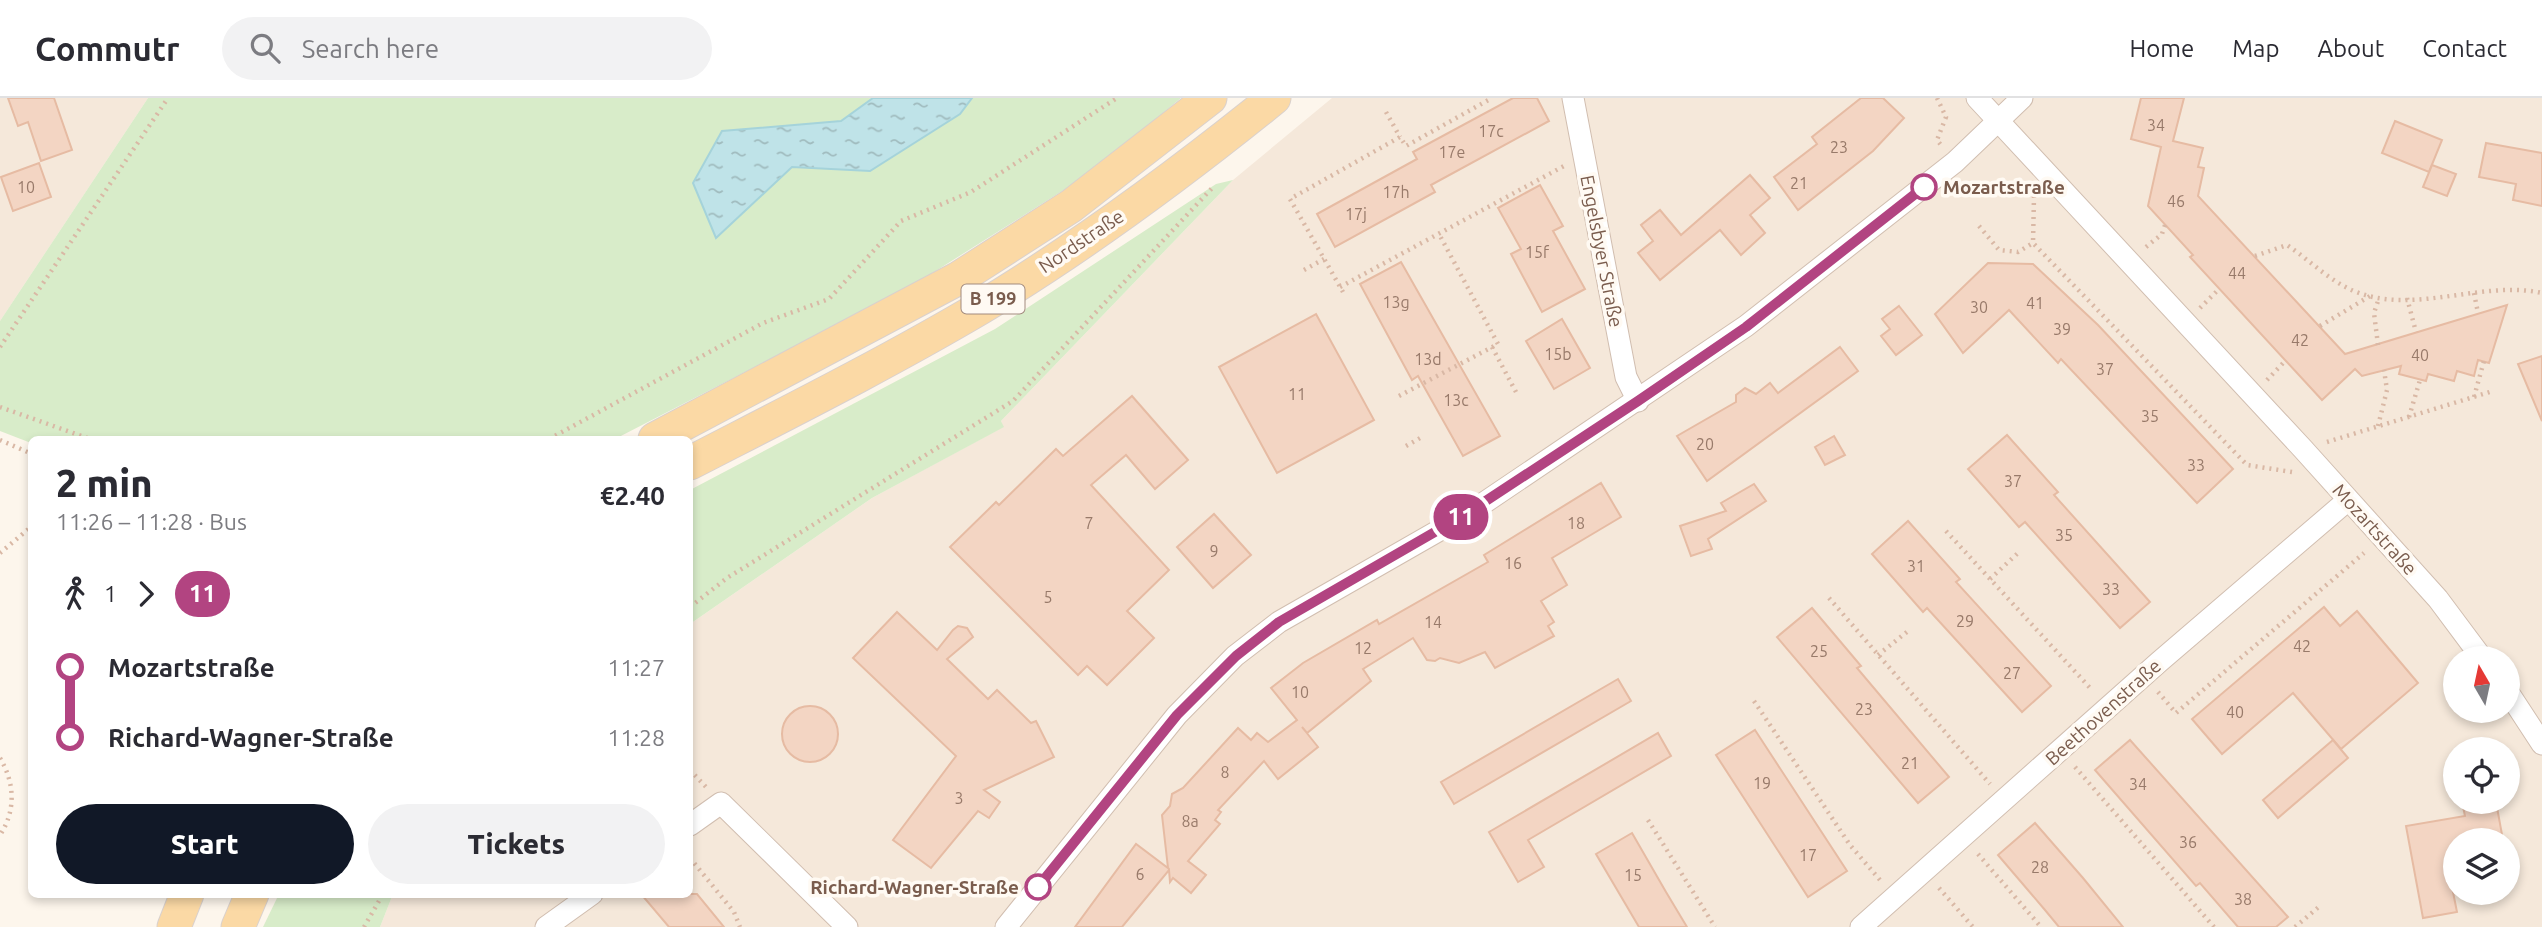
<!DOCTYPE html>
<html lang="en">
<head>
<meta charset="utf-8">
<style>
	:root { --surface:#fff; --page:#f2f2f3; --text:#2b2b33; --muted:#7c7c81; --line:#e1e1e2; --accent:#111827 }
	body { margin:0; font-family:Ubuntu,sans-serif; background:var(--page); color:var(--text); height:100vh; display:flex; flex-direction:column; font-size:26px; white-space:nowrap }
	* { box-sizing:border-box; margin:0 }
	p { font-size:23px; color:var(--muted) }
	.icon { flex:none; width:38px; height:38px; fill:none; stroke:currentColor; stroke-width:2; stroke-linecap:round; stroke-linejoin:round }
	.map { position:relative; flex:1; overflow:hidden }
	.side { position:absolute; left:28px; top:338px; width:665px; height:462px; display:flex; flex-direction:column; background:var(--surface); border-radius:10px; box-shadow:0 4px 10px #0003 }
	.side>* { flex:none }
	.badge { padding:0 14px; border-radius:23px; font-size:24px; line-height:46px }
	.needle { width:46px; rotate:351deg }
	.controls { position:absolute; left:2443px; top:548px; display:grid; gap:14px }
	.controls a { display:grid; place-items:center; width:77px; height:77px; border-radius:50%; background:var(--surface); box-shadow:0 4px 10px #0003; font-size:35px }
	.map>.badge { position:absolute; translate:-50% -50%; box-shadow:0 0 0 4px #fff }
	.legs { display:flex; align-items:center; gap:10px; height:77px; padding:0 28px; font-size:23px }
	.legs p { margin-inline-start:auto }
	.headline { display:flex; align-items:center; justify-content:space-between; height:119px; padding:0 28px }
	h1 { font-size:38px; font-weight:800; line-height:52px }
	.action { display:flex; gap:14px; margin-top:auto; padding:14px 28px }
	.action a { flex:1; height:80px; border-radius:42px; background:var(--accent); color:#fff; font-size:28px; font-weight:800; line-height:80px; text-align:center }
	.action a+a { background:var(--page); color:var(--text) }
	ul { padding:0 28px; list-style:none }
	li { display:flex; align-items:center; gap:24px; height:70px; font-size:26px }
	li i { display:grid; place-items:center; width:10px; height:100%; margin:0 9px; background:currentColor }
	li i::after { content:''; width:18px; height:18px; margin:-9px; border:5px solid; border-radius:50%; background:var(--surface) }
	li p { margin-inline-start:auto }
	li:first-child i { background:linear-gradient(#0000 50%,currentColor 0) }
	li:last-child i { background:linear-gradient(currentColor 50%,#0000 0) }
	header { display:flex; align-items:center; gap:42px; box-sizing:border-box; height:98px; padding:0 35px; background:var(--surface); border-bottom:2px solid var(--line) }
	header strong { font-size:33px }
	nav { display:flex; gap:38px; margin-inline-start:auto; font-size:24px }
	.search { width:490px; height:63px; background:var(--page); display:flex; align-items:center; gap:18px; box-sizing:border-box; padding:0 24px; border-radius:38px; color:var(--muted); font-size:26px }
	.map>svg:first-child { display:block }
	.residential { fill:#f5e8da; fill-rule:evenodd }
	.green { fill:#d8ecc9 }
	.water { fill:url(#water-ripples); stroke:#a5d3da; stroke-width:2 }
	.building { fill:#f3d5c3; stroke:#e6bba3; stroke-width:2 }
	.lines { fill:none; stroke-linecap:round; stroke-linejoin:round }
	.minor-casing { stroke:#d1beb0; stroke-width:23 }
	.primary-casing { stroke:#dad1cd; stroke-width:35 }
	.path { stroke:#d9b8a5; stroke-width:4.5; stroke-dasharray:2 5; stroke-linecap:butt }
	.minor { stroke:#fff; stroke-width:21 }
	.primary { stroke:#fbd9a5; stroke-width:33 }
	.line-1-casing { stroke:#fff; stroke-width:16 }
	.line-1 { stroke:#b24481; stroke-width:10 }
	.stop-1-dot { fill:#fff; stroke:#b24481; stroke-width:3.5 }
	.labels { text-anchor:middle; stroke-width:7; stroke-linejoin:round; paint-order:stroke }
	.number-label { font-size:16px; fill:#987a6a }
	.shield { fill:#fffaf3; stroke:#a28b7f; stroke-width:2 }
	.shield-label { font-size:18px; font-weight:bold; fill:#7a5c4d }
	.stop-label { font-size:19px; font-weight:bold; fill:#7a5c4d; stroke:#fffaf3; text-anchor:start }
	.street-label { font-size:19px; fill:#7a5c4d; stroke:#fffaf3 }
</style>
</head>
<body>
<header>
<strong>Commutr</strong>
<div class="search"><svg class="icon" aria-label="search" viewBox="0 0 24 24"><circle cx="10" cy="10" r="6"/><path d="M15 15l6 6"/></svg>Search here</div>
<nav><a>Home</a><a>Map</a><a>About</a><a>Contact</a></nav>
</header>
<div class="map">
<svg width="2542" height="829" viewBox="0 0 2542 829">
	<defs>
		<pattern id="water-ripples" width="26" height="14" patternUnits="userSpaceOnUse" patternTransform="scale(1.75)"><rect width="26" height="14" fill="#bfe3e8"/><path d="M2 4q2-2 4 0t4 0M15 11q2-2 4 0t4 0" fill="none" stroke="#a0bbbe"/></pattern>
	</defs>
	<rect width="100%" height="100%" fill="#fdf6ec"/>
	<g class="residential">
		<path d="M0,0H148L0,223Z"/>
		<path d="M1332,0H2542V829H380L393,796H690V526L872,400L1003,329L1001,323L1233,82ZM2455,560H2508V612H2455ZM2455,651H2508V704H2455ZM2455,742H2508V794H2455Z"/>
	</g>
	<g class="green">
		<path d="M148,0H1181L1089,76L912,188L615,341H32L31,345L0,333V223Z"/>
		<path d="M1233,82L1001,323L1004,329L872,400L690,526V392L995,231L1216,86Z"/>
		<path d="M279,796H393L380,829H263Z"/>
	</g>
	<path class="water" d="M873,0H972L960,16L870,73L792,69L716,140L693,85L722,33L841,23Z"/>
	<g class="building">
		<path d="M8,0H54L72,52L41,63L28,24L18,28Z"/>
		<path d="M1513,0H1537L1549,23L1431,87L1435,94L1335,149L1317,116L1417,61L1413,54Z"/>
		<path d="M1861,0H1883L1904,20L1873,53L1798,112L1774,79L1817,46L1812,39Z"/>
		<path d="M2141,0H2184L2173,43L2203,50L2198,69L2204,70L2198,98L2345,256L2507,207L2489,265L2478,262L2474,278L2457,273L2454,283L2428,276L2426,283L2399,276L2401,268L2362,278L2355,271L2322,302L2190,159L2193,157L2148,108L2161,49L2131,41Z"/>
		<path d="M2395,23L2442,42L2429,74L2382,55Z"/>
		<path d="M2486,45L2542,55V108L2513,102L2516,86L2479,79Z"/>
		<path d="M39,65L51,99L13,113L1,79Z"/>
		<path d="M2432,67L2456,76L2447,98L2423,89Z"/>
		<path d="M1750,77L1770,100L1750,117L1765,135L1741,157L1720,132L1660,182L1638,155L1653,143L1641,127L1660,112L1681,137Z"/>
		<path d="M1540,87L1563,128L1553,133L1585,191L1542,214L1511,156L1521,151L1498,110Z"/>
		<path d="M1401,164L1500,338L1463,358L1418,278L1412,282L1360,186Z"/>
		<path d="M1988,165L2033,166L2098,227L2233,371L2197,405L2061,261L2058,265L2009,212L1963,255L1935,216Z"/>
		<path d="M1899,208L1922,237L1896,257L1881,238L1890,231L1882,221Z"/>
		<path d="M1316,216L1374,322L1277,375L1219,269Z"/>
		<path d="M1562,221L1590,270L1554,291L1526,243Z"/>
		<path d="M1840,249L1858,273L1707,383L1677,338L1736,304V297L1745,290L1756,296L1770,285L1778,295Z"/>
		<path d="M2542,258V323L2518,266Z"/>
		<path d="M1132,298L1188,362L1155,391L1126,357L1091,387L1169,472L1127,513L1154,540L1107,587L1087,568L1078,577L950,449L996,404L999,407L1056,351L1063,358Z"/>
		<path d="M2007,337L2058,394L2054,397L2150,504L2120,530L2025,424L2019,429L1968,371Z"/>
		<path d="M1834,338L1845,357L1825,367L1815,349Z"/>
		<path d="M1601,385L1621,419L1552,460L1567,487L1541,503L1554,524L1548,528L1554,538L1495,570L1485,554L1459,565L1440,560L1435,563L1427,562L1413,540L1363,571L1371,583L1307,635L1302,629L1318,649L1278,681L1264,663L1218,712L1221,714L1215,722L1220,726L1188,763L1206,777L1191,795L1173,780L1170,784L1169,772L1122,829H1075L1136,746L1168,770L1162,717L1170,708L1172,696L1183,690L1238,630L1251,642L1257,635L1268,644L1297,622L1271,590L1303,565L1377,522L1379,526L1488,464L1484,457Z"/>
		<path d="M1754,386L1766,403L1708,441L1712,451L1691,458L1680,428L1726,413L1721,405Z"/>
		<path d="M1214,416L1251,457L1213,490L1177,449Z"/>
		<path d="M1908,423L1960,481L1956,484L2051,588L2022,614L1927,510L1923,514L1872,456Z"/>
		<path d="M2324,509L2340,528L2357,513L2418,585L2341,651L2293,595L2222,656L2192,621Z"/>
		<path d="M1812,510L1861,568L1857,570L1949,679L1918,705L1777,539Z"/>
		<path d="M897,514L937,552L953,532L958,528L967,530L973,539L947,561L988,601L997,592L1031,625L1036,623L1054,659L984,692L1000,704L989,720L978,713L931,770L893,742L956,658L853,560Z"/>
		<path d="M1618,581L1631,603L1454,706L1441,684Z"/>
		<circle cx="810" cy="636" r="28"/>
		<path d="M1755,632L1847,773L1808,799L1716,657Z"/>
		<path d="M1658,635L1671,658L1528,742L1544,769L1518,784L1489,734Z"/>
		<path d="M2130,642L2288,819L2276,829H2238L2200,785L2196,788L2095,672Z"/>
		<path d="M2333,642L2348,660L2278,720L2263,702Z"/>
		<path d="M2462,704H2496L2503,742H2455V778L2450,779L2457,814L2423,820L2406,728L2465,718Z"/>
		<path d="M2035,725L2083,780L2123,829H2059L2045,812L1998,757Z"/>
		<path d="M1632,735L1666,794L1687,829H1639L1596,756Z"/>
		<path d="M641,796H697L724,829H669Z"/>
	</g>
	<g class="lines">
		<defs>
			<g id="minor">
				<path d="M1573,0L1626,279L1638,303"/>
				<path d="M1977,0L2303,351L2438,501L2482,560"/>
				<path d="M2508,594L2542,646"/>
				<path d="M690,727L721,705L847,829"/>
				<path d="M546,829L592,796"/>
				<path d="M1006,829L1177,617L1235,558L1279,524L1466,417L1746,228L1955,64L2022,0"/>
				<path d="M1861,829L2159,564L2348,402"/>
			</g>
			<g id="primary">
				<path d="M655,341L959,180L1071,108L1210,0"/>
				<path d="M690,365C787,315 885,266 980,210C1083,148 1180,76 1274,0"/>
				<path d="M174,829L187,796"/>
				<path d="M238,829L252,796"/>
			</g>
		</defs>
		<use href="#minor" class="minor-casing"/>
		<use href="#primary" class="primary-casing"/>
		<g class="path">
			<path d="M1937,0L1946,19L1937,42L1941,47"/>
			<path d="M1386,14L1400,39"/>
			<path d="M2034,98L2033,145L2247,367L2292,374"/>
			<path d="M1979,128L1999,152L2018,154L2033,145"/>
			<path d="M2146,149L2162,136L2165,127"/>
			<path d="M2255,158L2287,147C2311,163 2331,185 2359,195C2417,216 2483,182 2542,195"/>
			<path d="M1304,172L1324,161"/>
			<path d="M1340,189L1564,68"/>
			<path d="M1343,194L1290,101L1400,39L1406,48L1492,0"/>
			<path d="M2474,195L2478,215"/>
			<path d="M2407,200L2416,234"/>
			<path d="M2200,210L2219,191"/>
			<path d="M2320,228L2370,198"/>
			<path d="M2378,247L2374,215L2379,200"/>
			<path d="M0,249L168,0"/>
			<path d="M1492,249L1516,294"/>
			<path d="M2267,282L2286,262"/>
			<path d="M1399,298L1498,246L1439,136"/>
			<path d="M2474,299L2484,263"/>
			<path d="M0,309L90,341"/>
			<path d="M2409,319L2420,282"/>
			<path d="M2378,328L2387,292L2384,272"/>
			<path d="M549,341L763,225L829,201L901,123L971,94L1117,0"/>
			<path d="M0,342L32,356"/>
			<path d="M2327,344L2493,293"/>
			<path d="M1406,348L1422,339"/>
			<path d="M1946,433L2092,592"/>
			<path d="M0,455L32,428"/>
			<path d="M1990,481L2018,455"/>
			<path d="M1829,500L1990,686"/>
			<path d="M690,509L727,480L1013,303L1214,88"/>
			<path d="M1878,557L1908,533"/>
			<path d="M2158,594L2176,615L2364,455"/>
			<path d="M1754,603L1850,747L1880,782"/>
			<path d="M0,660C15,685 16,713 0,737"/>
			<path d="M2075,669L2214,829"/>
			<path d="M690,672L706,689"/>
			<path d="M1648,722L1715,829"/>
			<path d="M1978,756L2041,829"/>
			<path d="M690,760L734,814L740,829"/>
			<path d="M1939,790L1973,829"/>
			<path d="M364,829L383,796"/>
			<path d="M2295,829L2321,807"/>
		</g>
		<use href="#minor" class="minor"/>
		<use href="#primary" class="primary"/>
	</g>
	<g class="lines">
		<defs>
			<path id="line-1" d="M1038,789L1177,617L1236,558L1279,524L1466,416L1638,303L1746,229L1924,89"/>
		</defs>
		<use href="#line-1" class="line-1-casing"/>
		<use href="#line-1" class="line-1"/>
	</g>
	<g class="stop-1-dot">
		<circle cx="1924" cy="89" r="12"/>
		<circle cx="1038" cy="789" r="12"/>
	</g>
	<g class="labels">
		<g class="number-label">
			<text x="2156" y="33">34</text>
			<text x="1491" y="39">17c</text>
			<text x="1839" y="55">23</text>
			<text x="1452" y="60">17e</text>
			<text x="1799" y="91">21</text>
			<text x="26" y="95">10</text>
			<text x="1396" y="100">17h</text>
			<text x="2176" y="109">46</text>
			<text x="1356" y="122">17j</text>
			<text x="1537" y="160">15f</text>
			<text x="2237" y="181">44</text>
			<text x="1396" y="210">13g</text>
			<text x="2035" y="211">41</text>
			<text x="1979" y="215">30</text>
			<text x="2062" y="237">39</text>
			<text x="2300" y="248">42</text>
			<text x="1558" y="262">15b</text>
			<text x="2420" y="263">40</text>
			<text x="1428" y="267">13d</text>
			<text x="2105" y="277">37</text>
			<text x="1297" y="302">11</text>
			<text x="1456" y="308">13c</text>
			<text x="2150" y="324">35</text>
			<text x="1705" y="352">20</text>
			<text x="2196" y="373">33</text>
			<text x="2013" y="389">37</text>
			<text x="1089" y="431">7</text>
			<text x="1576" y="431">18</text>
			<text x="2064" y="443">35</text>
			<text x="1214" y="459">9</text>
			<text x="1513" y="471">16</text>
			<text x="1916" y="474">31</text>
			<text x="2111" y="497">33</text>
			<text x="1048" y="505">5</text>
			<text x="1965" y="529">29</text>
			<text x="1433" y="530">14</text>
			<text x="2302" y="554">42</text>
			<text x="1363" y="556">12</text>
			<text x="1819" y="559">25</text>
			<text x="2012" y="581">27</text>
			<text x="1300" y="600">10</text>
			<text x="1864" y="617">23</text>
			<text x="2235" y="620">40</text>
			<text x="1910" y="671">21</text>
			<text x="1225" y="680">8</text>
			<text x="1762" y="691">19</text>
			<text x="2138" y="692">34</text>
			<text x="959" y="706">3</text>
			<text x="1190" y="729">8a</text>
			<text x="2188" y="750">36</text>
			<text x="1808" y="763">17</text>
			<text x="2040" y="775">28</text>
			<text x="1140" y="782">6</text>
			<text x="1633" y="783">15</text>
			<text x="2243" y="807">38</text>
		</g>
		<rect class="shield" x="961.5" y="186.5" width="63" height="29" rx="5"/>
		<g class="shield-label">
			<text x="993" y="207">B 199</text>
		</g>
		<g class="stop-label">
			<text x="1943" y="96">Mozartstraße</text>
			<text x="1019" y="796" text-anchor="end">Richard-Wagner-Straße</text>
		</g>
		<g class="street-label">
			<text transform="translate(1081 143) rotate(-34)" y="7">Nordstraße</text>
			<text transform="translate(1602 153) rotate(79)" y="7">Engelsbyer Straße</text>
			<text transform="translate(2375 431) rotate(48)" y="7">Mozartstraße</text>
			<text transform="translate(2103 614) rotate(-42)" y="7">Beethovenstraße</text>
		</g>
	</g>
</svg>
<div class="controls">
<a><svg class="needle" viewBox="-14 -14 28 28"><path d="M0-13l5 13h-10z" fill="#e53935"/><path d="M0 13l5-13h-10z" fill="#7c7c81"/></svg></a>
<a><svg class="icon" aria-label="locate" viewBox="0 0 24 24"><circle cx="12" cy="12" r="6"/><path d="M12 2v4M12 18v4M2 12h4M18 12h4"/></svg></a>
<a><svg class="icon" aria-label="layers" viewBox="0 0 24 24"><path d="M12 4l9 5-9 5-9-5zM3 14l9 5 9-5"/></svg></a>
</div>
<b class="badge" style="left:1461px;top:419px;background:#b24481;color:#fff">11</b>
<section class="side">
<div class="headline"><div><h1>2 min</h1><p>11:26 – 11:28 · Bus</p></div><b>€2.40</b></div>
<div class="legs"><svg class="icon" aria-label="walk" viewBox="0 0 24 24"><circle cx="13" cy="4" r="2"/><path d="M13 8l-2 6 4 7M11 14l-3 7M7 12l3-4h3l4 4"/></svg>1<svg class="icon" aria-label="forward" viewBox="0 0 24 24"><path d="M9 5l7 7-7 7"/></svg><b class="badge" style="background:#b24481;color:#fff">11</b></div>
<ul>
<li><i style="color:#b24481"></i><b>Mozartstraße</b><p>11:27</p></li>
<li><i style="color:#b24481"></i><b>Richard-Wagner-Straße</b><p>11:28</p></li>
</ul>
<div class="action"><a>Start</a><a>Tickets</a></div>
</section>
</div>
</body>
</html>
